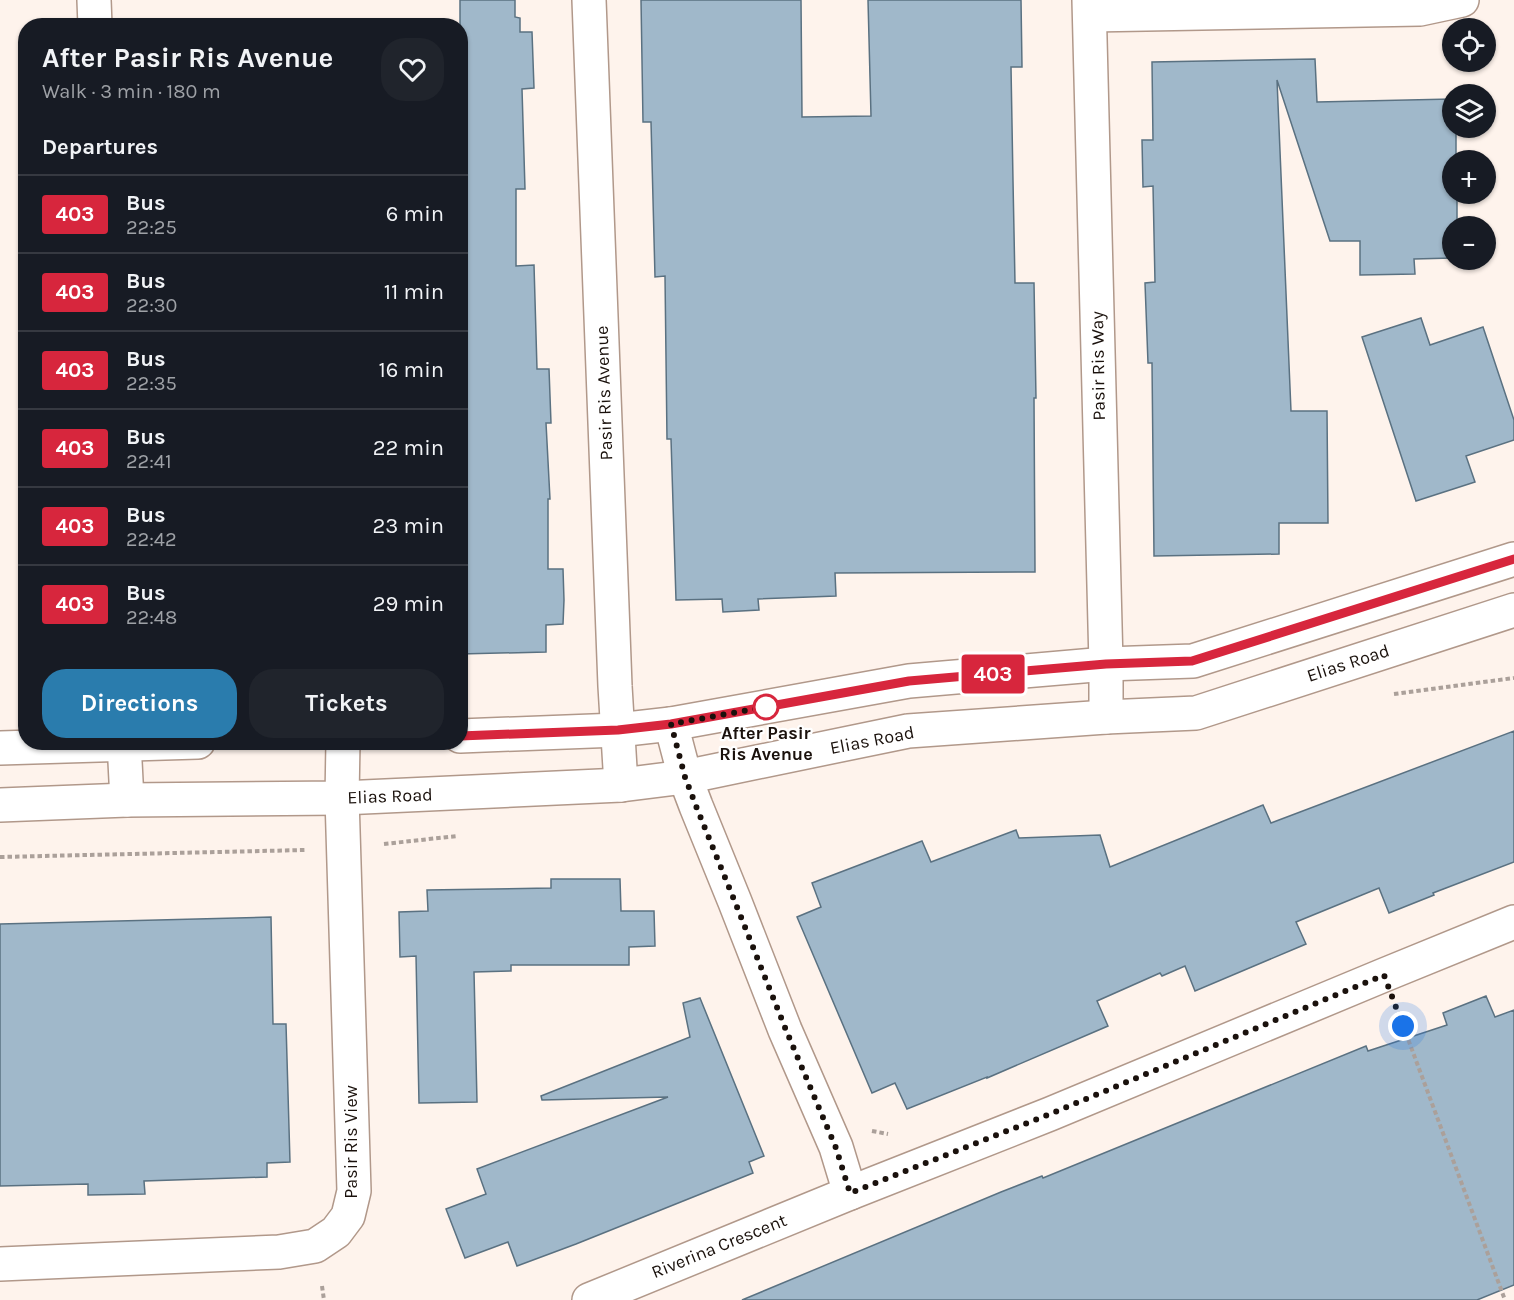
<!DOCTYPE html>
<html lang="en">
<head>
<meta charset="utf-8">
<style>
	:root { --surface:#171b24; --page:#20242c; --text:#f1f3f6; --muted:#9ea1a6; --line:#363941; --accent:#2a7cad }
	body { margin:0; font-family:Karla,sans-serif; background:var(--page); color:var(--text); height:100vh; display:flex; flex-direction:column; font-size:22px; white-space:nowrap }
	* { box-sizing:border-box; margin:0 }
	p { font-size:20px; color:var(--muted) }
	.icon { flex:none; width:33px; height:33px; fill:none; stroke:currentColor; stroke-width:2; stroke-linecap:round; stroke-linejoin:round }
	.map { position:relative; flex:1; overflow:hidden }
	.details { position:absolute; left:18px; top:18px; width:450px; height:732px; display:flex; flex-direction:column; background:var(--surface); border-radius:24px; box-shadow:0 2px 4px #0004 }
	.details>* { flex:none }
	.badge { padding:0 12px; border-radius:4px; font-size:21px; line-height:39px }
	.buttons { position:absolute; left:1442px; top:18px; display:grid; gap:12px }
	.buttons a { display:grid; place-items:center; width:54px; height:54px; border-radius:50%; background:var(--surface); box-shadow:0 2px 4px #0004; font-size:30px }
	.you { position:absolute; width:30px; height:30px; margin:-15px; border:4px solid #fff; border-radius:50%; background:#1a73e8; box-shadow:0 0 0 9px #1a73e833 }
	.map>.badge { position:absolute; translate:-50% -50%; box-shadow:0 0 0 3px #fff }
	h2 { padding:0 24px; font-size:22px; line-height:54px }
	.round { display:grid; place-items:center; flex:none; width:63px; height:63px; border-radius:24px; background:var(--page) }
	.headline { display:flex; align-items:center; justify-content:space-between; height:102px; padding:0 24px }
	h1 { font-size:28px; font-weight:700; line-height:45px }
	.button { display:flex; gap:12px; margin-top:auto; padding:12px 24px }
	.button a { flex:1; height:69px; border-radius:24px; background:var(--accent); color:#fff; font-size:24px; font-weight:700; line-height:69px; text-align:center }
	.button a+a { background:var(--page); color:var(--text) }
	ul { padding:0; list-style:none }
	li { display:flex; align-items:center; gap:18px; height:78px; padding:0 24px; border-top:2px solid var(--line) }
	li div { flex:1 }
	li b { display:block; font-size:22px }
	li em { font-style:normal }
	li .badge { min-width:66px; font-weight:700; text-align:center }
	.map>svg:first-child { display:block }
	.building { fill:#a0b8ca; stroke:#5a7181; stroke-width:1.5 }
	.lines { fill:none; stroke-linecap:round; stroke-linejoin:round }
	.minor-casing { stroke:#b1988a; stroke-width:36 }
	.tertiary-casing { stroke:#b1988a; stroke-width:36 }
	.path { stroke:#aba09a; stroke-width:4; stroke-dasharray:4.5 3; stroke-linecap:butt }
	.minor { stroke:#fff; stroke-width:33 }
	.tertiary { stroke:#fff; stroke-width:33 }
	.line-casing { stroke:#fff; stroke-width:14 }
	.line { stroke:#d7263d; stroke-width:9 }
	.walk { stroke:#1a110c; stroke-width:6; stroke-dasharray:0 10.8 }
	.stop-dot { fill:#fff; stroke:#d7263d; stroke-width:3 }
	.labels { text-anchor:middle; stroke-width:4.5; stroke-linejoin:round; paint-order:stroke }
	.street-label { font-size:18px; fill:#1a110c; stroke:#fff }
	.stop-label { font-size:18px; font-weight:bold; fill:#1a110c; stroke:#fff }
</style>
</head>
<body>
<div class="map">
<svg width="1514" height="1300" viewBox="0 0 1514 1300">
	<rect width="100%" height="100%" fill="#fef3ec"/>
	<g class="building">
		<path d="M460,0H515V17L520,18V32H532L534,88L522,89L525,189H516V266L534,265L537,369H549L551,423H546L550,499H548V569H563L564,600L563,624L546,625V652L460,654Z"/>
		<path d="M641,0H801L802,117L871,116L868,0H1021L1022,67H1011L1013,181L1015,283H1034L1036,398H1034L1035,572L835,573L836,596L758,599L759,610L723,612L722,599L676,600L671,439H667L665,276L655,277L651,122H643Z"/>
		<path d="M1315,59L1317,102L1452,99V128H1456V160H1452V194H1457V226H1452V258L1414,259L1415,274L1360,275V241H1330L1277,80L1291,411H1327L1328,523H1279V554L1154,556L1152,363H1148L1145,283L1155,282L1153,186L1143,187L1142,140H1153L1152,62Z"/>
		<path d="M1421,318L1430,345L1483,327L1514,420V440L1466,456L1475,482L1416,501L1362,337Z"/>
		<path d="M1514,731V862L1433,893L1434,895L1389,913L1379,888L1296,922L1306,944L1195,991L1185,966L1162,976L1160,973L1097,1001L1108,1026L987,1078V1077L907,1109L895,1083L872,1093L797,917L821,907L812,883L922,841L931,862L1016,830L1019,838L1100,835L1110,867L1263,805L1271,823Z"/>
		<path d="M551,879H620L621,911H654L655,946L629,947V965H511V971L474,972L477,1102L419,1103L416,956L400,957L399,912L428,911L427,890L551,888Z"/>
		<path d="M271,917L273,1024H286L290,1162L267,1163V1177L144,1181L145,1194L88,1195V1184L0,1186V924Z"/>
		<path d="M1486,996L1495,1017L1514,1010V1285L1477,1300H742L1001,1192L1042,1176L1043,1178L1366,1046L1368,1051L1447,1025L1443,1013Z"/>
		<path d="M700,998L764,1156L749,1162L753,1173L576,1244L517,1266L508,1242L465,1258L446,1209L486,1194L477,1169L668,1097L542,1100L541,1096L690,1037L683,1003Z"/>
	</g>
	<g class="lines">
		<defs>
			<g id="minor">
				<path d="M94,0L95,26"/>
				<path d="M589,0L615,686L621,785"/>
				<path d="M1089,0L1106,664V717"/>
				<path d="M1090,15L1420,9L1462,0"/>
				<path d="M671,724L685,777L696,806L735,902L785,1030L836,1147L850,1193"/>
				<path d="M124,742L127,800"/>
				<path d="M0,1264L279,1252L315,1246L336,1232L348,1216L354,1191L342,798L343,742"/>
				<path d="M589,1300L850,1193L1050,1114L1384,975L1514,922"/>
			</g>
			<g id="tertiary">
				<path d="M460,736L618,730L671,724L909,681L1106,664L1193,661L1514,559"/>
				<path d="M0,748L198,742"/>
				<path d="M0,805L127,800L342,798L621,785L685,777L908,731L1106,717L1196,713L1514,610"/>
			</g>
		</defs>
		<use href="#minor" class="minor-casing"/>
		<use href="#tertiary" class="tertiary-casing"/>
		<g class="path">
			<path d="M1394,694L1514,678"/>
			<path d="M384,844L457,836"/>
			<path d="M0,857L305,850"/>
			<path d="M1398,1012L1505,1300"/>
			<path d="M872,1131L888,1134"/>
			<path d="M322,1286L324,1300"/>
		</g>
		<use href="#minor" class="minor"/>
		<use href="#tertiary" class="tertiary"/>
	</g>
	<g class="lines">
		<defs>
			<path id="line" d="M460,736L618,730L671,724L909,681L1106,664L1192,661L1514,559"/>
		</defs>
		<use href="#line" class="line-casing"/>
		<use href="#line" class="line"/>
		<path class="walk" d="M766,707L671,724L685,777L696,806L735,902L786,1030L836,1148L850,1193L1050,1114L1384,975L1403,1026"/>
	</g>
	<circle class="stop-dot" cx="766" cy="707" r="12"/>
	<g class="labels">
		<g class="street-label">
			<text transform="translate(1098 366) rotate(-91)" y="6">Pasir Ris Way</text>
			<text transform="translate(604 393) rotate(-92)" y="6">Pasir Ris Avenue</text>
			<text transform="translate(1348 663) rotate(-18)" y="6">Elias Road</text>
			<text transform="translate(872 740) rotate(-11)" y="6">Elias Road</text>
			<text transform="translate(390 796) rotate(-2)" y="6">Elias Road</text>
			<text transform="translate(351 1142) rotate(-90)" y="6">Pasir Ris View</text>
			<text transform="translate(719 1246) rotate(-22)" y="6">Riverina Crescent</text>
		</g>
		<g class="stop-label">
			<text x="766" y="739">After Pasir<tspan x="766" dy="21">Ris Avenue</tspan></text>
		</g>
	</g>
</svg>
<div class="buttons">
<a><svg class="icon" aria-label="locate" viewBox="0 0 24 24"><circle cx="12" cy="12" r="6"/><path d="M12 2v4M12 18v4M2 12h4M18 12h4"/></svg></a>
<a><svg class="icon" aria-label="layers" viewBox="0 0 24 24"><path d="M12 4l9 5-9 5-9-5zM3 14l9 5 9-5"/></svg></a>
<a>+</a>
<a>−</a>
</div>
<div class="you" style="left:1403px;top:1026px"></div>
<b class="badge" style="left:993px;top:674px;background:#d7263d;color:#fff">403</b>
<section class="details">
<div class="headline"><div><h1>After Pasir Ris Avenue</h1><p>Walk · 3 min · 180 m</p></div><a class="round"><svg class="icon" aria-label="heart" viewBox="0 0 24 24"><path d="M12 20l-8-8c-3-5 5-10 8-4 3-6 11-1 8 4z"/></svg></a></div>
<h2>Departures</h2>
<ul>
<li><span class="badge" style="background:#d7263d;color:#fff">403</span><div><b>Bus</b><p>22:25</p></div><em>6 min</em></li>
<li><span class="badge" style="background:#d7263d;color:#fff">403</span><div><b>Bus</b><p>22:30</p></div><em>11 min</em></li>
<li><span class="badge" style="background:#d7263d;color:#fff">403</span><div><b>Bus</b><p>22:35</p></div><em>16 min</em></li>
<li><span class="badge" style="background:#d7263d;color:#fff">403</span><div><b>Bus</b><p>22:41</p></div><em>22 min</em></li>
<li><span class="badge" style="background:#d7263d;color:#fff">403</span><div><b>Bus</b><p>22:42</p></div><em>23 min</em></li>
<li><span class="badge" style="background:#d7263d;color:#fff">403</span><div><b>Bus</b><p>22:48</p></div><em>29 min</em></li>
</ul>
<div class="button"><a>Directions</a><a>Tickets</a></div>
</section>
</div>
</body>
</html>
